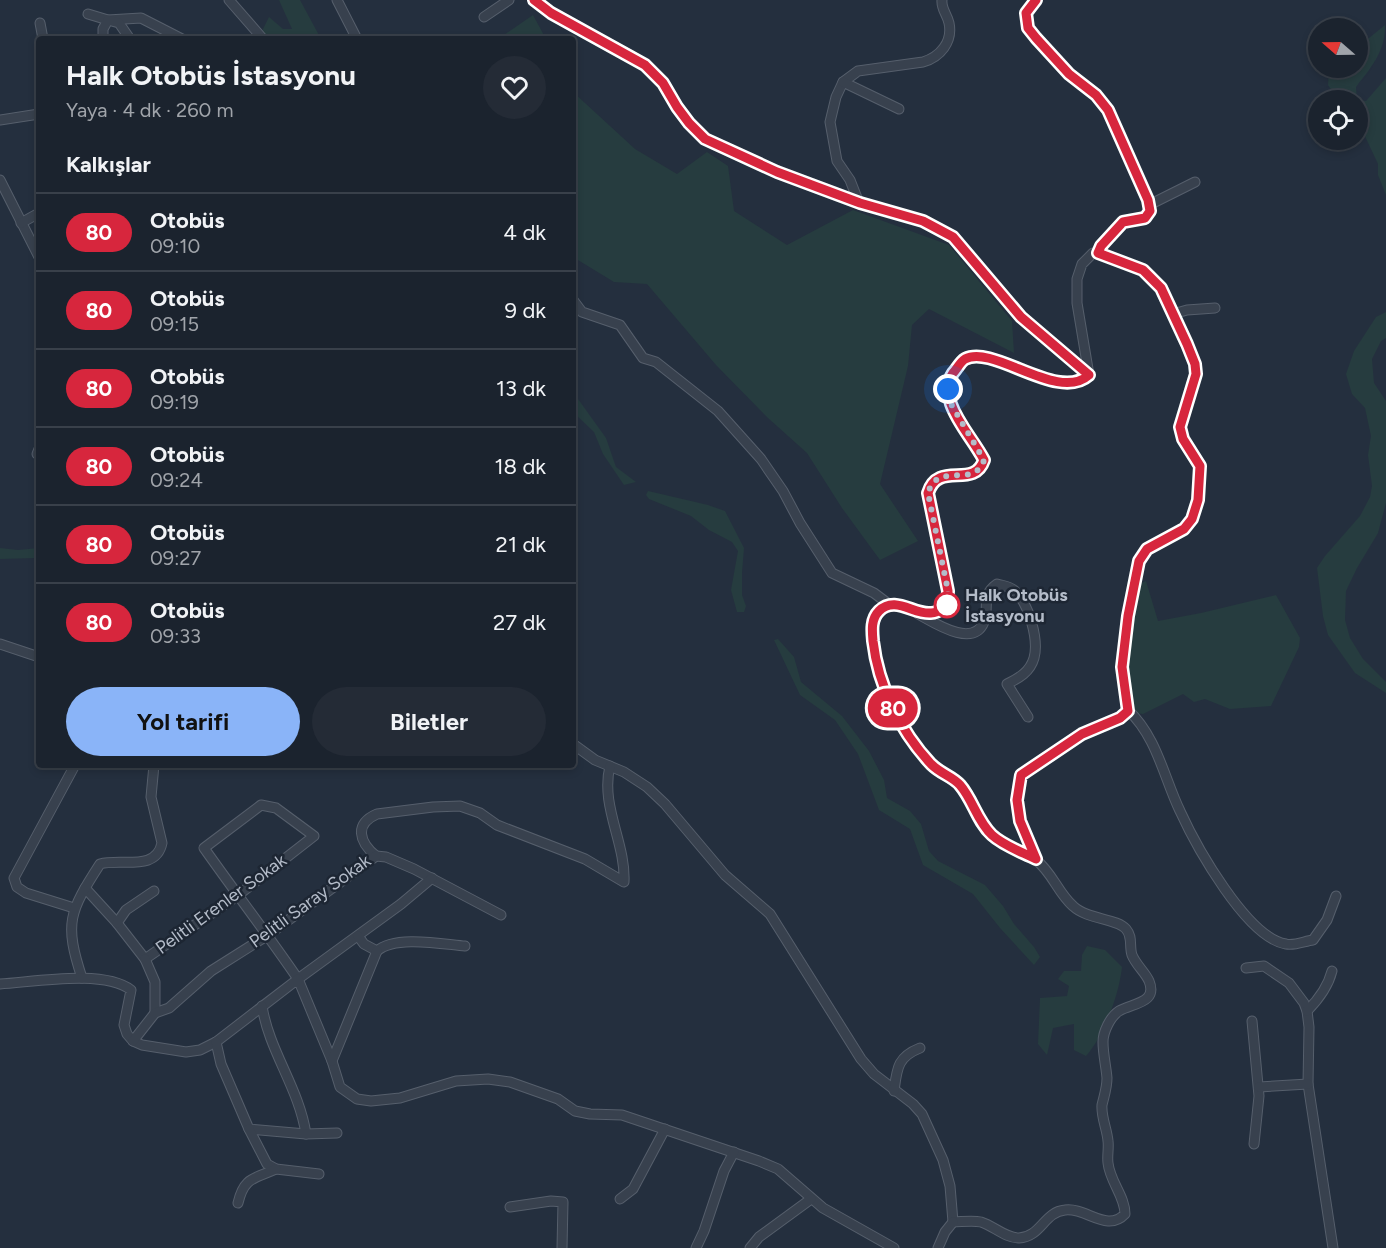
<!DOCTYPE html>
<html lang="tr">
<head>
<meta charset="utf-8">
<style>
	:root { --surface:#1b232e; --page:#242b36; --text:#f1f3f6; --muted:#a0a4aa; --line:#39404a; --accent:#8ab4f8 }
	body { margin:0; font-family:Figtree,sans-serif; background:var(--page); color:var(--text); height:100vh; display:flex; flex-direction:column; font-size:22px; white-space:nowrap }
	* { box-sizing:border-box; margin:0 }
	p { font-size:20px; color:var(--muted) }
	.icon { flex:none; width:33px; height:33px; fill:none; stroke:currentColor; stroke-width:2; stroke-linecap:round; stroke-linejoin:round }
	.map { position:relative; flex:1; overflow:hidden }
	.sheet { position:absolute; left:36px; top:36px; width:540px; height:732px; display:flex; flex-direction:column; background:var(--surface); border-radius:6px; box-shadow:0 3px 9px #0003,0 0 0 2px var(--line) }
	.sheet>* { flex:none }
	.badge { padding:0 12px; border-radius:20px; font-size:21px; line-height:39px }
	.needle { width:39px; rotate:290deg }
	.buttons { position:absolute; left:1308px; top:18px; display:grid; gap:12px }
	.buttons a { display:grid; place-items:center; width:60px; height:60px; border-radius:50%; background:var(--surface); box-shadow:0 3px 9px #0003,0 0 0 2px var(--line); font-size:30px }
	.you { position:absolute; width:30px; height:30px; margin:-15px; border:4px solid #fff; border-radius:50%; background:#1a73e8; box-shadow:0 0 0 9px #1a73e833 }
	.map>.badge { position:absolute; translate:-50% -50%; box-shadow:0 0 0 3px #fff }
	h2 { padding:0 30px; font-size:22px; line-height:54px }
	.round { display:grid; place-items:center; flex:none; width:63px; height:63px; border-radius:32px; background:var(--page) }
	.headline { display:flex; align-items:center; justify-content:space-between; height:102px; padding:0 30px }
	h1 { font-size:28px; font-weight:700; line-height:45px }
	.primary-button { display:flex; gap:12px; margin-top:auto; padding:12px 30px }
	.primary-button a { flex:1; height:69px; border-radius:36px; background:var(--accent); color:#111; font-size:24px; font-weight:700; line-height:69px; text-align:center }
	.primary-button a+a { background:var(--page); color:var(--text) }
	ul { padding:0; list-style:none }
	li { display:flex; align-items:center; gap:18px; height:78px; padding:0 30px; border-top:2px solid var(--line) }
	li div { flex:1 }
	li b { display:block; font-size:22px }
	li em { font-style:normal }
	li .badge { min-width:66px; font-weight:700; text-align:center }
	.map>svg:first-child { display:block }
	.green { fill:#263c3f }
	.lines { fill:none; stroke-linecap:round; stroke-linejoin:round }
	.minor-casing { stroke:#565f6c; stroke-width:11 }
	.minor { stroke:#38414e; stroke-width:9 }
	.line-casing { stroke:#fff; stroke-width:14 }
	.line { stroke:#d7263d; stroke-width:9 }
	.walk { stroke:#b4bcc9; stroke-width:6; stroke-dasharray:0 10.8 }
	.stop-dot { fill:#fff; stroke:#d7263d; stroke-width:3 }
	.labels { text-anchor:middle; stroke-width:5; stroke-linejoin:round; paint-order:stroke }
	.stop-label { font-size:18px; font-weight:bold; fill:#b4bcc9; stroke:#1d2633; text-anchor:start }
	.street-label { font-size:18px; fill:#b4bcc9; stroke:#1d2633 }
</style>
</head>
<body>
<div class="map">
<svg width="1386" height="1248" viewBox="0 0 1386 1248">
	<rect width="100%" height="100%" fill="#242f3e"/>
	<g class="green">
		<path d="M279,0H300L321,39H266L262,31L269,17L283,29H292Z"/>
		<path d="M533,15L546,39H498Z"/>
		<path d="M1385,25C1386,51 1370,69 1356,87L1357,100L1366,101L1386,78V195L1378,175V164L1363,132L1358,125V100H1338L1328,85L1329,70L1332,68H1358V47Z"/>
		<path d="M573,92L635,149L677,174L707,152L728,166L734,211L787,245L853,210L949,245L1012,321L1014,353L929,309L912,325L908,366L880,484L918,541L880,560L842,508L807,453L768,418L716,365L647,284L614,282L573,257Z"/>
		<path d="M1386,312V338L1381,341L1372,359L1374,383L1386,401V503L1378,533L1357,568L1346,591L1345,620L1350,638L1363,659L1386,682V693L1355,673L1328,635L1323,616L1317,568L1325,556L1360,516L1370,497L1372,486L1368,455L1371,436L1365,408L1352,394L1346,374L1354,351L1376,317Z"/>
		<path d="M573,392L606,438L616,467L636,482L624,485L603,454L594,432L573,412Z"/>
		<path d="M648,491L708,505L725,511L744,548L742,573V595L746,606L744,612H737L731,590L738,551L732,542L709,530L691,516L649,499L646,495Z"/>
		<path d="M0,548L18,550L39,548V561L35,558L0,559Z"/>
		<path d="M1146,581L1158,621L1201,613L1276,595L1300,638L1299,647L1271,706L1230,709L1205,699L1194,702L1183,694L1143,714L1135,713L1126,668L1127,647L1137,585Z"/>
		<path d="M778,639L794,657L801,682L842,716L869,751L884,780L887,798L910,811L921,824L929,851L938,861L985,885L1003,906L1014,924L1034,947L1040,957L1034,965L1000,928L973,894L923,865L910,829L879,810L858,754L835,720L800,695L774,640Z"/>
		<path d="M1087,946L1105,950L1122,967C1119,995 1104,1036 1086,1056L1074,1050V1024L1053,1028L1047,1055L1038,1044L1040,998L1067,996L1069,986L1058,979L1064,971H1081L1082,955Z"/>
	</g>
	<g class="lines">
		<defs>
			<g id="minor">
				<path d="M229,0L263,39"/>
				<path d="M337,0L357,39"/>
				<path d="M534,0L551,13L630,55L645,65L663,83L677,107L689,123L706,139L777,172L859,203"/>
				<path d="M942,0C941,9 947,14 949,23C953,42 940,57 923,62L858,71L843,82L836,97L830,122L837,161L850,180L859,203L923,221L953,237L1021,317L1089,375"/>
				<path d="M1036,0L1026,13L1028,28L1036,38L1069,74L1096,95L1109,110L1148,200L1150,211L1145,218L1123,223L1101,246L1098,253"/>
				<path d="M88,14L108,20L141,18L182,39"/>
				<path d="M484,17L509,0"/>
				<path d="M40,23L43,39"/>
				<path d="M103,39V29L108,20L119,23L130,39"/>
				<path d="M843,82L899,109"/>
				<path d="M0,120L39,114"/>
				<path d="M0,180L39,257"/>
				<path d="M1149,205L1195,182"/>
				<path d="M21,223L39,213"/>
				<path d="M573,300L582,312L620,325L643,358L656,362L718,411L761,459L783,491L800,523L832,573L874,593L890,605"/>
				<path d="M1173,314L1187,310L1215,308"/>
				<path d="M37,454L39,449"/>
				<path d="M918,614C933,622 973,649 984,622C990,607 980,596 997,584C1004,586 1010,586 1015,591C1029,604 1039,640 1034,658C1030,672 1019,678 1007,684L1028,717"/>
				<path d="M0,644L39,657"/>
				<path d="M1128,710C1157,737 1164,778 1180,811C1196,846 1247,938 1286,944C1294,946 1305,941 1313,940L1327,920L1336,896"/>
				<path d="M573,744L595,760L624,772L647,787L665,804L725,875L770,914L861,1059L874,1074L913,1104L922,1114L943,1160L950,1186L953,1222"/>
				<path d="M376,856C359,842 354,824 377,814L433,807L460,806L480,813L497,825L585,859L624,882C626,843 600,806 610,766"/>
				<path d="M376,856L386,857L414,869L501,915"/>
				<path d="M85,888L117,923L145,959L237,896L314,836L276,808L261,805L204,848C235,892 268,935 298,979L401,904L432,878"/>
				<path d="M74,908L26,893L17,887L14,878L75,765"/>
				<path d="M117,923L126,910L154,891"/>
				<path d="M358,936L364,944L377,951C395,935 442,944 465,946"/>
				<path d="M145,959L155,982V1013"/>
				<path d="M1246,968L1264,966L1289,983L1304,1003L1307,1011L1309,1027L1308,1084L1333,1248"/>
				<path d="M82,978C64,923 69,912 100,864C121,858 156,872 162,843L151,797L154,765"/>
				<path d="M0,984C34,982 104,969 131,990L124,1025L127,1034L133,1041L142,1045L186,1052L200,1050L216,1042L298,979L332,1061L340,1087L357,1099L371,1101L400,1098L456,1081L488,1079L510,1082L558,1099L575,1111L590,1114L622,1115L759,1161L778,1169L823,1208L894,1248"/>
				<path d="M262,1006C269,1051 299,1088 306,1134"/>
				<path d="M1307,1011C1319,999 1328,987 1332,971"/>
				<path d="M1252,1021L1259,1096L1254,1144"/>
				<path d="M133,1041L155,1013L169,1008L211,971L268,935L376,856"/>
				<path d="M216,1042L221,1064L249,1129L306,1134L337,1133"/>
				<path d="M332,1061L377,951"/>
				<path d="M1259,1087L1308,1084"/>
				<path d="M894,1091C897,1069 897,1057 920,1048"/>
				<path d="M249,1129L267,1164L276,1169L319,1174"/>
				<path d="M620,1199L633,1189L665,1129"/>
				<path d="M238,1203C244,1177 254,1179 276,1169"/>
				<path d="M510,1207L551,1201L563,1202L562,1248"/>
				<path d="M953,1222C961,1222 972,1220 981,1222C994,1226 1005,1238 1019,1238C1041,1237 1044,1212 1065,1210C1086,1207 1107,1233 1125,1214C1125,1196 1110,1182 1108,1163C1107,1156 1109,1148 1108,1141C1107,1129 1101,1117 1102,1105C1104,1096 1107,1088 1107,1078C1106,1066 1103,1054 1103,1042C1103,1032 1110,1017 1119,1011C1133,1003 1158,1003 1149,981C1145,972 1136,965 1132,955C1129,946 1133,937 1126,929C1116,918 1088,920 1073,906C1058,893 1052,872 1036,860C1023,849 1005,847 993,836C977,822 974,802 961,786C956,780 949,779 942,774C939,772 935,768 932,765C900,732 870,673 873,627C874,592 912,609 931,614L947,605V591L928,493C938,460 974,490 984,460C974,441 958,424 950,404C947,394 947,382 953,373C957,369 960,362 965,359C994,344 1058,403 1089,375L1077,303V279L1082,264L1093,253H1101L1143,270L1151,276L1161,288L1195,364L1196,374L1180,427L1183,439L1201,466L1198,500L1192,519L1184,529L1147,549L1139,561L1128,616L1122,667L1128,710L1120,718L1082,734L1021,775L1017,800L1020,821L1036,859"/>
				<path d="M696,1248L704,1231L724,1171L734,1152"/>
				<path d="M750,1248L759,1237L811,1199"/>
				<path d="M938,1248L945,1232L953,1222"/>
			</g>
		</defs>
		<use href="#minor" class="minor-casing"/>
		<use href="#minor" class="minor"/>
	</g>
	<g class="lines">
		<defs>
			<path id="line" d="M534,0L551,13L645,65L663,83L677,107L689,123L705,139L777,172L860,203L923,221L953,237L1021,317L1089,375C1058,403 994,344 965,359C960,362 957,369 953,373C947,382 947,394 951,404C958,424 974,441 984,460C974,490 938,460 928,493L948,591L947,605C943,608 938,613 931,613C914,615 895,595 879,611C871,619 872,630 873,641C878,685 900,731 931,764C941,774 952,776 960,785C973,800 977,821 992,835C1004,846 1022,852 1036,859L1020,821L1017,800L1021,775L1082,734L1120,718L1128,711L1122,667L1128,616L1139,561L1147,549L1184,529L1192,519L1198,500L1200,466L1183,439L1180,427L1196,374L1195,364L1187,344L1161,288L1143,270L1098,253L1101,246L1123,222L1145,218L1150,211L1148,200L1108,110L1096,95L1069,74L1036,38L1028,28L1026,13L1036,0"/>
		</defs>
		<use href="#line" class="line-casing"/>
		<use href="#line" class="line"/>
		<path class="walk" d="M947,605L948,591L928,493C938,460 974,490 984,460L951,404L948,389"/>
	</g>
	<circle class="stop-dot" cx="947" cy="605" r="12"/>
	<g class="labels">
		<g class="stop-label">
			<text x="965" y="601">Halk Otobüs<tspan x="965" dy="21">İstasyonu</tspan></text>
		</g>
		<g class="street-label">
			<text transform="translate(310 901) rotate(-36)" y="6">Pelitli Saray Sokak</text>
			<text transform="translate(221 904) rotate(-36)" y="6">Pelitli Erenler Sokak</text>
		</g>
	</g>
</svg>
<div class="buttons">
<a><svg class="needle" viewBox="-14 -14 28 28"><path d="M0-13l5 13h-10z" fill="#e53935"/><path d="M0 13l5-13h-10z" fill="#a0a4aa"/></svg></a>
<a><svg class="icon" aria-label="locate" viewBox="0 0 24 24"><circle cx="12" cy="12" r="6"/><path d="M12 2v4M12 18v4M2 12h4M18 12h4"/></svg></a>
</div>
<div class="you" style="left:948px;top:389px"></div>
<b class="badge" style="left:893px;top:708px;background:#d7263d;color:#fff">80</b>
<section class="sheet">
<div class="headline"><div><h1>Halk Otobüs İstasyonu</h1><p>Yaya · 4 dk · 260 m</p></div><a class="round"><svg class="icon" aria-label="heart" viewBox="0 0 24 24"><path d="M12 20l-8-8c-3-5 5-10 8-4 3-6 11-1 8 4z"/></svg></a></div>
<h2>Kalkışlar</h2>
<ul>
<li><span class="badge" style="background:#d7263d;color:#fff">80</span><div><b>Otobüs</b><p>09:10</p></div><em>4 dk</em></li>
<li><span class="badge" style="background:#d7263d;color:#fff">80</span><div><b>Otobüs</b><p>09:15</p></div><em>9 dk</em></li>
<li><span class="badge" style="background:#d7263d;color:#fff">80</span><div><b>Otobüs</b><p>09:19</p></div><em>13 dk</em></li>
<li><span class="badge" style="background:#d7263d;color:#fff">80</span><div><b>Otobüs</b><p>09:24</p></div><em>18 dk</em></li>
<li><span class="badge" style="background:#d7263d;color:#fff">80</span><div><b>Otobüs</b><p>09:27</p></div><em>21 dk</em></li>
<li><span class="badge" style="background:#d7263d;color:#fff">80</span><div><b>Otobüs</b><p>09:33</p></div><em>27 dk</em></li>
</ul>
<div class="primary-button"><a>Yol tarifi</a><a>Biletler</a></div>
</section>
</div>
</body>
</html>
